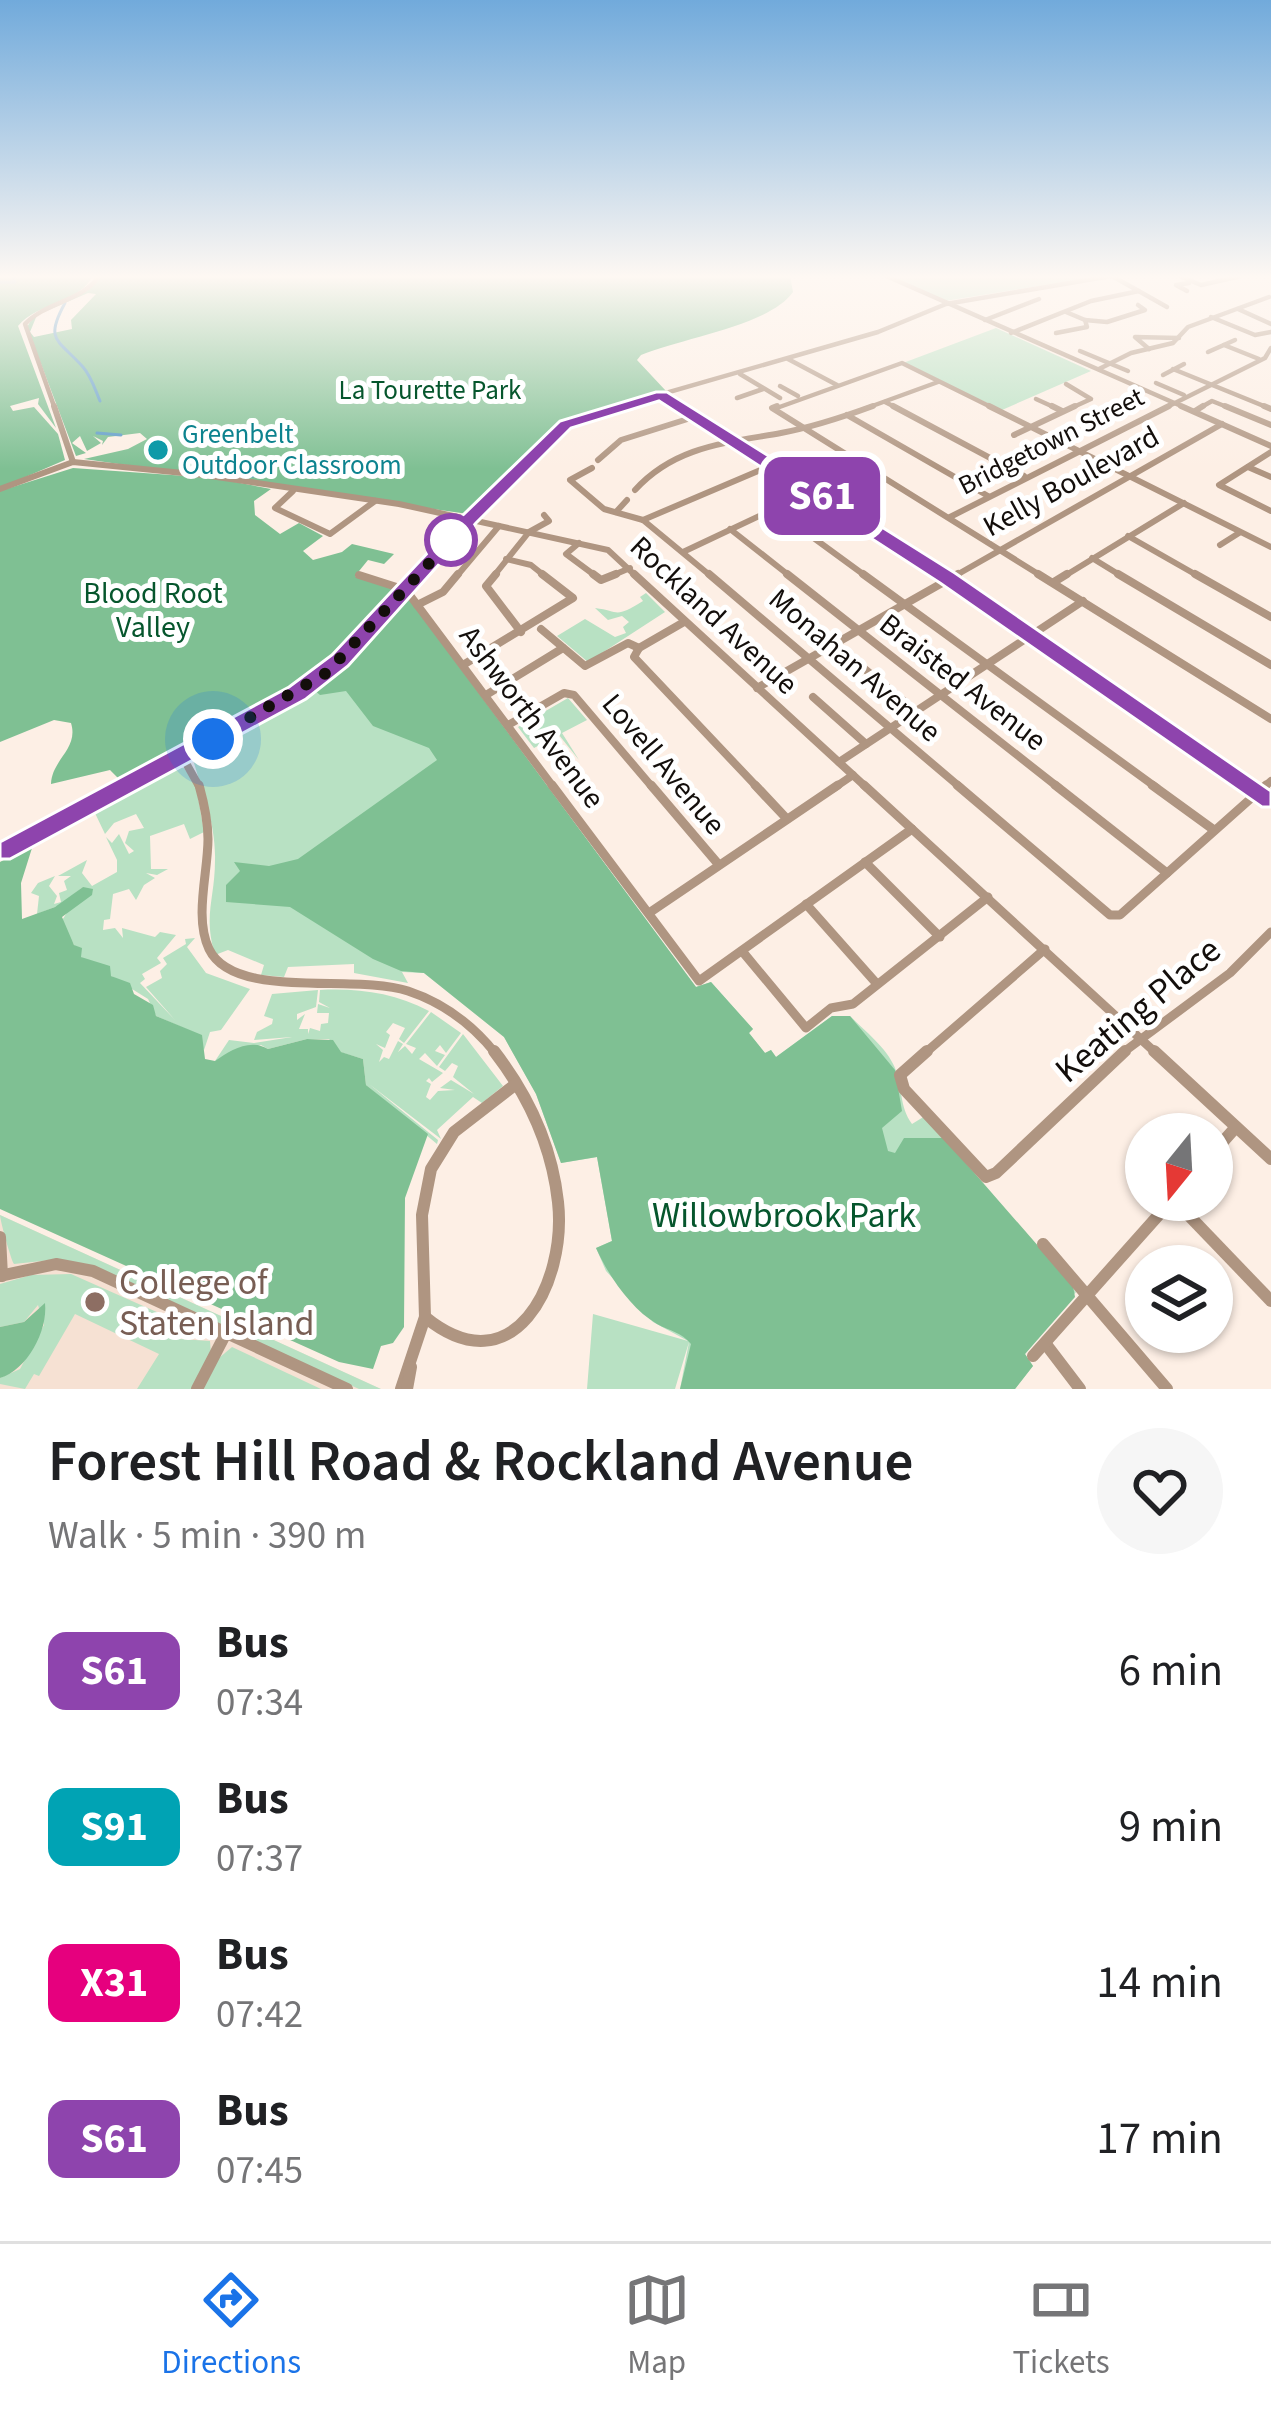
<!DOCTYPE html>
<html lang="en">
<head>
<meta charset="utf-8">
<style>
	:root { --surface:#fff; --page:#f6f6f6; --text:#202124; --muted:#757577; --line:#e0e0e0; --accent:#1a73e8 }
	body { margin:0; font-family:"Source Sans 3",sans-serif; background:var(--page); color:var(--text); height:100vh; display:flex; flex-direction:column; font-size:45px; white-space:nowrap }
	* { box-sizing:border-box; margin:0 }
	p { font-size:39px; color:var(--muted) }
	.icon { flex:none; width:66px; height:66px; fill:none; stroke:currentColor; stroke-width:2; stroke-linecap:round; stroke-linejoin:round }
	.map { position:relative; height:1389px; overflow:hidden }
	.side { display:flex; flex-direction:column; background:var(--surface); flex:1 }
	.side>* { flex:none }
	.badge { padding:0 24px; border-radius:18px; font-size:42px; line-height:78px }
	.needle { width:78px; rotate:198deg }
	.controls { position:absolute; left:1125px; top:1113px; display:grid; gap:24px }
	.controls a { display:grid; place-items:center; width:108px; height:108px; border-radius:50%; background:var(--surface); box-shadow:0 3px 9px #0004; font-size:60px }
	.you { position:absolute; width:60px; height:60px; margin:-30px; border:9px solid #fff; border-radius:50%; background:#1a73e8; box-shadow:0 0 0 18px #1a73e833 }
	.map>.badge { position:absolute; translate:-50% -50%; box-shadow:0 0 0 6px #fff }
	.round { display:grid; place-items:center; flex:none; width:126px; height:126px; border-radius:63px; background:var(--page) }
	.head { display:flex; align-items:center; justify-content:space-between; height:204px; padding:0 48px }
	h1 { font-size:57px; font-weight:600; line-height:90px }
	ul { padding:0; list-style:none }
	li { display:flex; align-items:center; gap:36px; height:156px; padding:0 48px }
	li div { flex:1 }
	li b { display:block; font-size:45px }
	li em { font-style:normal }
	li .badge { min-width:132px; font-weight:700; text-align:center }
	.menu { display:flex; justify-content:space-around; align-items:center; height:168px; border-top:3px solid var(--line); background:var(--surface); font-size:33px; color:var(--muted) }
	.menu a { display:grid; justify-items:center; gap:6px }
	.menu .active { color:var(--accent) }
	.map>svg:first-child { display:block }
	.built { fill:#f6e1d3 }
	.green { fill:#b8e1c3 }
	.forest { fill:#7fc093; fill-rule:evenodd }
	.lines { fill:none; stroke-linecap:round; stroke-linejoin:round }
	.stream { stroke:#5e9cc8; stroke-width:3 }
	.minor-far4 { stroke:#af9581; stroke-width:4.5 }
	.minor-far3 { stroke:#af9581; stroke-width:6 }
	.minor-far2 { stroke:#af9581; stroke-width:8 }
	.minor-far1 { stroke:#af9581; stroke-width:9 }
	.minor { stroke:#af9581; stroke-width:12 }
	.line { fill:#8e44ad; stroke:#fff; stroke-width:3 }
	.walk { stroke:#130e0b; stroke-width:12; stroke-dasharray:0 21.6 }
	.culture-dot { fill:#0f9aa8; stroke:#fff; stroke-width:4.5 }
	.stop-dot { fill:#fff; stroke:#8e44ad; stroke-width:6 }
	.education-dot { fill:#8d6e63; stroke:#fff; stroke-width:4.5 }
	.labels { text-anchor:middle; stroke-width:10; stroke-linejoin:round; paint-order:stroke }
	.far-park-label { font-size:27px; fill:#06562d; stroke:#fff }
	.far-culture-label { font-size:27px; fill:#0d838f; stroke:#fff; text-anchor:start }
	.far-street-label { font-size:27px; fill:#130e0b; stroke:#fff }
	.street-label { font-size:30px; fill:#130e0b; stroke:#fff }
	.park-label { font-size:30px; fill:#06562d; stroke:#fff }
	.near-street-label { font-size:36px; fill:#130e0b; stroke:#fff }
	.near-park-label { font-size:36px; fill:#06562d; stroke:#fff }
	.near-education-label { font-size:36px; fill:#785e54; stroke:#fff; text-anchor:start }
</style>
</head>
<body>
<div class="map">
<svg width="1271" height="1389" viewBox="0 0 1271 1389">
	<rect width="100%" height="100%" fill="#fdefe5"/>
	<path class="built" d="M0,1215L381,1389H0Z"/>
	<g class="green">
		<path d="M885,275H1107L945,301Z"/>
		<path d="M996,328L1091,371L1002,410L903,363Z"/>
		<path d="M646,593L665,612L588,662L557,636L585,619L615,637L626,633L623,627L629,622L622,616L608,620L595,608C620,611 614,619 643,601L640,597Z"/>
		<path d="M407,599L696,987L711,982L753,1029L749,1033L765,1053L771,1050L776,1057L832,1016H850C865,1031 887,1048 895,1068C903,1088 899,1106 912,1124L925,1116L1076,1292L1025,1354L1033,1366L1015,1389H680L689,1342L675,1389H587L593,1314L688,1341L653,1322L606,1271L596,1248L612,1241L597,1157L561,1163L536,1094L504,1037L424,973L402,972L408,983L354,973V964L288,967L284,977L261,975L264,965L228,950L215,955C203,915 215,899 215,860C216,822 201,789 192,756L201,747L211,748L238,733L241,736L240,732L314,694V688Z"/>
		<path d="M568,698L587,720L562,733L579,760L559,735L534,748L518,727Z"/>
		<path d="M174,766L184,768L196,785L204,832L190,839L184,824L150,836L151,869H168L157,875L146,873L155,878L144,885L136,900L129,889L113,894L110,919L104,920L103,930L115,928L123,938L122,928L155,937L160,932L176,935L157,958L161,963L142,974L145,979L140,983L175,1020L146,987L162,978L160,971L167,964L163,958L186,944L185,939L195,938L187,947L206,973L250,989L221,1030L210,1032L204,1050L193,1032L156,1016L148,999L81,957L61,922L83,887L60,905L37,914L39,896L31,893L38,883L55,876L49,886L57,896L54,904L61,902L59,893L67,890L64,881L71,876H58L87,860L82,873L92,886L117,872V860L106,837L112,843L119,834L129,854L134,851L125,843L129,831L144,828L136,814L114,823L105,834L94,811Z"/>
		<path d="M318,990L316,1007L297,1014V1020L305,1014L299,1029H308V1034L310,1028L320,1031L321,1024L328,1023L329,1013H317L318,1004L330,1008L319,1002L320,990C359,988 394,993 429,1011L404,1043L399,1039L405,1028L393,1023L386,1032L390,1035L385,1048L376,1044L383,1050L379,1062L384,1057L389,1059L398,1041L403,1044L398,1052L405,1046L412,1054L416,1048L406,1044L431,1012L461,1033L446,1053L440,1045L435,1051L445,1055L437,1066L425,1053L419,1059L443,1073L432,1082L429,1078L426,1081L431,1084L426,1097L430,1100L438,1091L455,1090L440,1088L451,1080L474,1094L453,1077L458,1066L452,1063L445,1071L439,1067L463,1034L503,1086L482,1103L473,1097L437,1130L441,1139L369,1084L438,1140L437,1144L366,1085L363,1059L340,1052L329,1039H307L268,1049L261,1045L215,1061L229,1040L254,1043L292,1037L254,1040L257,1032L272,1024L273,1019L264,1016L272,994Z"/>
		<path d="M0,1215L381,1389H359L87,1264L51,1260L14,1264C11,1260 0,1220 0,1215Z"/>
		<path d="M71,1274L159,1313L180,1339L210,1341L211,1354L193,1389H137L159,1354L75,1314L39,1376L34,1374L25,1389L0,1384V1378L20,1369L44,1325L38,1305L24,1322L0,1327V1284L31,1275Z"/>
		<path d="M232,1347L321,1389H203L219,1358Z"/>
	</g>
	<g class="forest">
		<path d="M0,275H93C81,303 38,302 18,326L56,428L38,404L39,398L10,406L13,411L34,407L58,434L65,460L0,488Z"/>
		<path d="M102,275H790L793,292C769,326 681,338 641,355L637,360L666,391L566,421L468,514L84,459L128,449L147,439L140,433L108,437L102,445L103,441L93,436L101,443L87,451L80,436L72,443L86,453L76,456L27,327C42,298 86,304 102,275ZM88,293L96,294L71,320L72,329L34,337L30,332L37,315Z"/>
		<path d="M73,468L214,478L271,489L254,501L255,515L280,534L299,523L323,536L303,551L313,560L342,552L352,544L394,554L384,564L368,560L355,576L399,591L330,665L296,689L120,780L110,770L51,784C52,759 79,749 71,723L54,720L0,742V491Z"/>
		<path d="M402,600H410L696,987L711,982L753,1029L749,1033L765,1053L771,1050L776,1057L832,1016H850L895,1070L902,1111L882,1128L888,1151L895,1153L904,1138H944L1073,1286L1075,1297L1025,1354L1033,1366L1015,1389H680L691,1344C681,1332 670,1331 657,1324C631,1309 608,1275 596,1248L612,1241L597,1157L561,1163L536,1094L504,1037L424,973L401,971L373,959L290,907L226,902V885L240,871L234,862L269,866L298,859L437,760L429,748L373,726L346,691L320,695L314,690Z"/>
		<path d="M28,847L32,848L21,883L22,919L55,907L83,887L93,889L92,895L62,917L74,945L82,948L81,957L110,966L111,976L130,983L134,994L153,1005L156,1016L202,1035L205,1059L215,1061C230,1051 249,1038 268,1049L307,1039L333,1040L341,1052L363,1059L366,1085L428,1134L405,1198L404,1327L393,1343L381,1346L373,1369L339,1362L0,1209V862Z"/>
		<path d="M45,1303C48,1331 27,1370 0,1378V1327L24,1322Z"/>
	</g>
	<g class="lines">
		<g class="stream">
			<path d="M0,282H15L13,278L23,275"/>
			<path d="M65,303C44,341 58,339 83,367C91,376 95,389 100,401"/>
			<path d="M97,433L121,435"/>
			<path d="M233,475L253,476"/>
		</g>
		<g class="minor-far4">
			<path d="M884,275L1188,409"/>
			<path d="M1177,275L1201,285L1241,276"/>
			<path d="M1112,276L1167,307"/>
			<path d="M1187,291L1176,285L1189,283"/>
			<path d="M1238,309L1271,324"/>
			<path d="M1211,317L1255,335L1271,332"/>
			<path d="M985,320L1039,299"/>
			<path d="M1085,320L1107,322L1145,310L1138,305"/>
			<path d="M1011,333L1091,301L1139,291"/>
			<path d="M1056,333L1087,327L1085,320L1066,312"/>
			<path d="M1224,345L1259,359"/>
			<path d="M1149,349L1135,337L1179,338"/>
			<path d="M1080,351L1128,371"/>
			<path d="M1208,352L1235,340"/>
			<path d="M788,359L837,385"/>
			<path d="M1099,369L1131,353L1173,343L1188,327L1269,297"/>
			<path d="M1173,369L1271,409"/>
			<path d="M740,374L780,398"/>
			<path d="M1163,375L1184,364"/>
			<path d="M1156,383L1184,395"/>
			<path d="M1066,384L1091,399L1069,409"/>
			<path d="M780,386L798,396"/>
			<path d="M662,396L683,409"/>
			<path d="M737,398L763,389"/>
			<path d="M1036,399L1058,409"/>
			<path d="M885,402L899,409"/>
			<path d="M55,409L25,324C47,301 82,302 100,275"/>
			<path d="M610,409L878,332L946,304L1117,275"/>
			<path d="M774,409L902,363L995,409"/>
			<path d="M864,409L938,382"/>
			<path d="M1163,409L1265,358L1271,348"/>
			<path d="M1198,409L1212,401L1232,409"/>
		</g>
		<g class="minor-far3">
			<path d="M54,406L73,462"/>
			<path d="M678,406L946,577"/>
			<path d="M777,406L772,408L1043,577"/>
			<path d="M893,406L1024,476"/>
			<path d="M989,406L1271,547"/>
			<path d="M1052,406L1062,411"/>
			<path d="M1181,406L1271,446"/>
			<path d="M1225,406L1271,425"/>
			<path d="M1264,406L1271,409"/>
			<path d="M1195,411L1203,406"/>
			<path d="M847,415L988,496"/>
			<path d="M1014,435L1075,406"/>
			<path d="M1271,452L1219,485L1271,511"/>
			<path d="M598,460L621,440L694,417"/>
			<path d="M1248,467L1271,477"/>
			<path d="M592,468L570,480L604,509L643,520L712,577"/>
			<path d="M0,489L73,462L203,475L399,504L608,550L637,577"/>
			<path d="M635,490C675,446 726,443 781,433C813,427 843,417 873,406"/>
			<path d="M293,491L275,508L330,534L375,501"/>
			<path d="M774,509L867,577"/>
			<path d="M616,512L627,500"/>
			<path d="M950,517L1169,406"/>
			<path d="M643,520L772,465"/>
			<path d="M730,529L791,577"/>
			<path d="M1128,536L1200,577"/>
			<path d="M579,543L566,554L597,577"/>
			<path d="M1220,545L1239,533"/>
			<path d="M683,552L812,491"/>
			<path d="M1092,558L1123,577"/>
			<path d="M506,559L531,565L546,577"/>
			<path d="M359,575L365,577"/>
			<path d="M417,577L573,420L620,406"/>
			<path d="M456,577L499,526"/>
			<path d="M493,577L529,532L549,521L544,515"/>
			<path d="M609,577L630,568"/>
			<path d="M953,577L1222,424"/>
			<path d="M1063,577L1184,503"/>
		</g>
		<g class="minor-far2">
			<path d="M496,574L486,586L521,632"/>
			<path d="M593,574L601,580L616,574"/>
			<path d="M634,574L867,788"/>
			<path d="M709,574L961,788"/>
			<path d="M787,574L1059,788"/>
			<path d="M863,574L1157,788"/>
			<path d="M941,574L1255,788"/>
			<path d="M1038,574L1271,719"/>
			<path d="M1118,574L1271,665"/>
			<path d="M1195,574L1271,617"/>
			<path d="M359,575L406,590L554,788"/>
			<path d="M1054,582L1067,574"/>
			<path d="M417,605L443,592L458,574"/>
			<path d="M684,622L639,648L634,657L758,788"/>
			<path d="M541,629L585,666L628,643L639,648"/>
			<path d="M463,665L573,598L542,574"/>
			<path d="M861,666L916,711"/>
			<path d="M757,688L958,574"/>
			<path d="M486,695L563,648"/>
			<path d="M813,697L866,744"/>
			<path d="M508,725L564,693L574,695L653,788"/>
			<path d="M182,756L200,788"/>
			<path d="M839,762L1083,601"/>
			<path d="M118,788L297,693L340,660L419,574"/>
			<path d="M834,788L853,775"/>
			<path d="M1263,788L1271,781"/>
		</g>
		<g class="minor-far1">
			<path d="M199,785C204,803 208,820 208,839C208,873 194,917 209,949C234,1001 354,973 408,991C444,1003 473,1025 496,1054"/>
			<path d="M552,785L699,981L912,829"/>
			<path d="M651,785L719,865"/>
			<path d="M755,785L787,819"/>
			<path d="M864,785L1157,1054"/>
			<path d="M957,785L1110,915H1120L1266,785"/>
			<path d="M1055,785L1167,873"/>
			<path d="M1152,785L1214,830"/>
			<path d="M1251,785L1271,799"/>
			<path d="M0,851L124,785"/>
			<path d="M865,862L940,937"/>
			<path d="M806,904L877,984"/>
			<path d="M649,913L838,785"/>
			<path d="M742,951L806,1028L831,1008L853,1004L988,897"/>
			<path d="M924,1054L1045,949"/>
			<path d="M1121,1054L1230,973L1271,932"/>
		</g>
		<g class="minor">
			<path d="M927,1051L900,1075L904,1089L986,1177L996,1173L1125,1051"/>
			<path d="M1154,1051L1271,1159"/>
			<path d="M1212,1154L1236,1127"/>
			<path d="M1174,1200L1271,1301"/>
			<path d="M0,1237L2,1276"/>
			<path d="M1043,1244L1167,1389"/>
			<path d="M0,1276L56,1264L93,1271L347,1389"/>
			<path d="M425,1317C513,1389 567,1283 558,1202C552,1147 528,1095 494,1051"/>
			<path d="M1045,1343L1080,1389"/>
			<path d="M1033,1356L1172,1200"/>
			<path d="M197,1389L226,1333"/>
			<path d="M401,1389L425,1317L422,1215L431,1169L454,1132L516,1084"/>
			<path d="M407,1389L411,1367"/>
		</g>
	</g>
	<linearGradient id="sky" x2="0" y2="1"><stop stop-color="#71aadb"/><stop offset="0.59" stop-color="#fef8f3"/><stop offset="1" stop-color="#fef8f3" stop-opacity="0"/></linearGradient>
	<rect width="1271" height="469" fill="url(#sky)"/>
	<path class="line" d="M656,392H667L955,573L1271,791V807H1262L940,583L659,401L571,428L476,523L348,666L306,699L10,859H0V842L289,687L332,655L463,515L560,421Z"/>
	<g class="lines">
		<path class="walk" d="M213,739L326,673L451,540"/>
	</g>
	<circle class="culture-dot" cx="158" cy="450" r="12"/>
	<circle class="stop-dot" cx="451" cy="540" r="24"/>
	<circle class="education-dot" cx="95" cy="1302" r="12"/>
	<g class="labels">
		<g class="far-park-label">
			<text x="430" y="399">La Tourette Park</text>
		</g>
		<g class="far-culture-label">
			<text x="182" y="443">Greenbelt<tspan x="182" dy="31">Outdoor Classroom</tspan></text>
		</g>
		<g class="far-street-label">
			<text transform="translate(1051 441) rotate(-27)" y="9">Bridgetown Street</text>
		</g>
		<g class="street-label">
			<text transform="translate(1071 481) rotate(-29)" y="10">Kelly Boulevard</text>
			<text transform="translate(714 615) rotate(43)" y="10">Rockland Avenue</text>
			<text transform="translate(855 665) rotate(41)" y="10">Monahan Avenue</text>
			<text transform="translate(963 682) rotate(38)" y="10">Braisted Avenue</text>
			<text transform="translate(532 717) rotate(53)" y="10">Ashworth Avenue</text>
			<text transform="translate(664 764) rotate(50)" y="10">Lovell Avenue</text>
		</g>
		<g class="park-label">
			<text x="153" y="603">Blood Root<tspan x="153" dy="34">Valley</tspan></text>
		</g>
		<g class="near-street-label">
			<text transform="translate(1137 1009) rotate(-40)" y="13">Keating Place</text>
		</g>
		<g class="near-park-label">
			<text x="784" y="1227">Willowbrook Park</text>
		</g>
		<g class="near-education-label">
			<text x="119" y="1294">College of<tspan x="119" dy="41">Staten Island</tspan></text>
		</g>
	</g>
</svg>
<div class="controls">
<a><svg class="needle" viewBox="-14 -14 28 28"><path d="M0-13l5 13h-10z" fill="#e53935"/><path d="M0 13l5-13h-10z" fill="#757577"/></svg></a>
<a><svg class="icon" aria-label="layers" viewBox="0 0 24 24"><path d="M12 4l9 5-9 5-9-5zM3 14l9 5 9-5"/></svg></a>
</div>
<div class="you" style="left:213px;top:739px"></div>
<b class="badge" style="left:822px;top:496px;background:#8e44ad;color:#fff">S61</b>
</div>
<section class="side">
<div class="head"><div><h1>Forest Hill Road &amp; Rockland Avenue</h1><p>Walk · 5 min · 390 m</p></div><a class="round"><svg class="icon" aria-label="heart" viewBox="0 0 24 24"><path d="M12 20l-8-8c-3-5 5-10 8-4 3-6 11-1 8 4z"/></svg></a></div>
<ul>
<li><span class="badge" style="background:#8e44ad;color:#fff">S61</span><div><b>Bus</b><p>07:34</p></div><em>6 min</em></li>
<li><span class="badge" style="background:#00a3b4;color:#fff">S91</span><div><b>Bus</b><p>07:37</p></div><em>9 min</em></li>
<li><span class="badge" style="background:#e6007e;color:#fff">X31</span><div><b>Bus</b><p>07:42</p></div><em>14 min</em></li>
<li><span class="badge" style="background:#8e44ad;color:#fff">S61</span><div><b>Bus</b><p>07:45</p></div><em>17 min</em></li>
</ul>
</section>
<nav class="menu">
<a class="active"><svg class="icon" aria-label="directions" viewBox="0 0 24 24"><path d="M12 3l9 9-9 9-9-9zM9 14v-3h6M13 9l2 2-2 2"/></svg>Directions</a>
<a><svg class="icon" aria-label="map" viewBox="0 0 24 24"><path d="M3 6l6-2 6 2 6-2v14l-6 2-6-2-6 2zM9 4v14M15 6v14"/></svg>Map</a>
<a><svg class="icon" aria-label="tickets" viewBox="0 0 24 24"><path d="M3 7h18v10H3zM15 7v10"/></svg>Tickets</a>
</nav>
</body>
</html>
